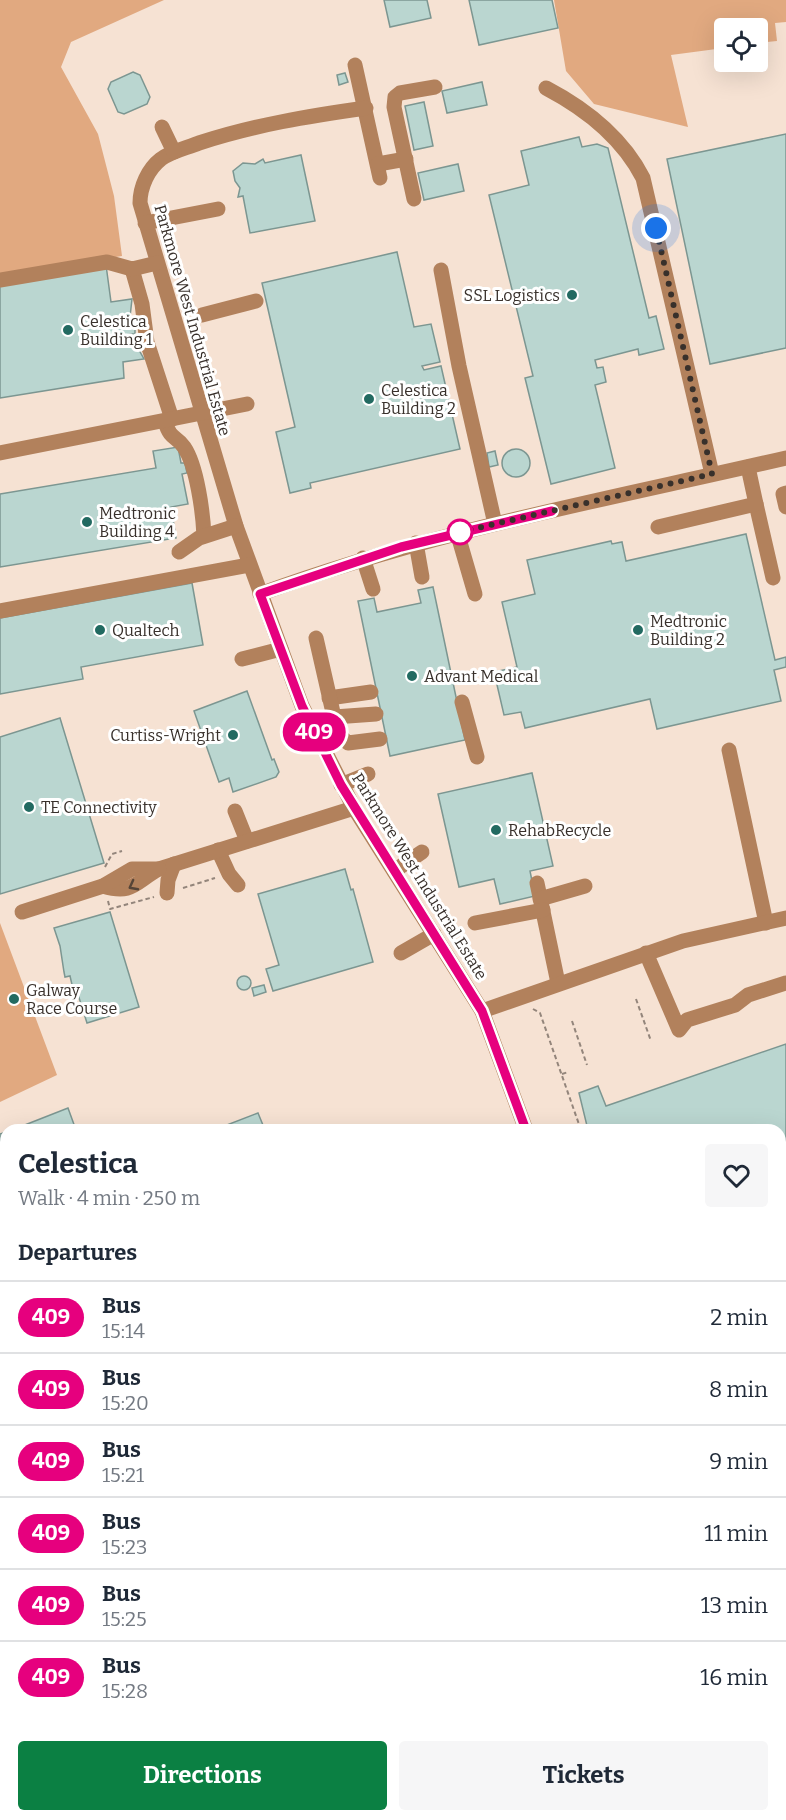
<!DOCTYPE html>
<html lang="en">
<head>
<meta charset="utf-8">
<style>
	:root { --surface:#fff; --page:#f6f6f7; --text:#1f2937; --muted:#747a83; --line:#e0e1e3; --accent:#0b8043 }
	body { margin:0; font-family:Bitter,serif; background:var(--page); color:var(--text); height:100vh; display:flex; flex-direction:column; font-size:22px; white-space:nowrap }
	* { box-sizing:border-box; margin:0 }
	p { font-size:20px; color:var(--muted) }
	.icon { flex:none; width:33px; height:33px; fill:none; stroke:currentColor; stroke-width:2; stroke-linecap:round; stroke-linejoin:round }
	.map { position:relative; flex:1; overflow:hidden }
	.drawer { position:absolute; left:0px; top:1124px; width:786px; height:698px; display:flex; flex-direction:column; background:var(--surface); border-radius:18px 18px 0 0; box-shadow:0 6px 24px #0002 }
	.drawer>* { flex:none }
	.badge { padding:0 12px; border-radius:20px; font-size:21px; line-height:39px }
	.fabs { position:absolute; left:714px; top:18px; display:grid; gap:12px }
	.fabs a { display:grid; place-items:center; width:54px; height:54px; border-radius:6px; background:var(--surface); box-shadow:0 6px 24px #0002; font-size:30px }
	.you { position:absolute; width:30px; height:30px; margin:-15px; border:4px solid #fff; border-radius:50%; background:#1a73e8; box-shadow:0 0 0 9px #1a73e833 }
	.map>.badge { position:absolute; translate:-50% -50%; box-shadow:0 0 0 3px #fff }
	h2 { padding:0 18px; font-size:22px; line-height:54px }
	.round { display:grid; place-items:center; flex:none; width:63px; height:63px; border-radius:6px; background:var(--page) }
	.overview { display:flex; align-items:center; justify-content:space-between; height:102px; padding:0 18px }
	h1 { font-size:28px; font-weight:700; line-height:45px }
	.button { display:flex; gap:12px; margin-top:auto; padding:12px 18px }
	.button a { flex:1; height:69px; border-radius:6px; background:var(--accent); color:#fff; font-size:24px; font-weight:700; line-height:69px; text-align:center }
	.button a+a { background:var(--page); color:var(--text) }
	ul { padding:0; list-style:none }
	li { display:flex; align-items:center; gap:18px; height:72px; padding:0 18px; border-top:2px solid var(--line) }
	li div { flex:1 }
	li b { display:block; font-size:22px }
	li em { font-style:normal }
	li .badge { min-width:66px; font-weight:700; text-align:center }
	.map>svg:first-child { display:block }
	.green { fill:#e1a980 }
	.building { fill:#bad6d0; stroke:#7c9691; stroke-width:1.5 }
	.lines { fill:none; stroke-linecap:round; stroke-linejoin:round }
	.path { stroke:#93857b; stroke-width:2; stroke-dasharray:4.5 3; stroke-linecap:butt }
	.minor { stroke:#b2815c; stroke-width:15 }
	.oneway { stroke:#564437 }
	.line-casing { stroke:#fff; stroke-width:14 }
	.line { stroke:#e6007e; stroke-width:9 }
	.walk { stroke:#38302b; stroke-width:6; stroke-dasharray:0 10.8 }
	.poi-dot { fill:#226a61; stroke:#fff; stroke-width:2 }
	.stop-dot { fill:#fff; stroke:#e6007e; stroke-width:3 }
	.labels { text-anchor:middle; stroke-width:6; stroke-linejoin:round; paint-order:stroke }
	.poi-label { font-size:16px; fill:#38302b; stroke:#fff; text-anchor:start }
	.street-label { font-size:16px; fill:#38302b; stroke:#fff }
</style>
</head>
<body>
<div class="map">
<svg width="786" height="1820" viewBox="0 0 786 1820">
	<rect width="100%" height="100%" fill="#f6e2d3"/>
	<g class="green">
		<path d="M0,0H164L71,42L61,67L98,134L114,196L122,256L0,275Z"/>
		<path d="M554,0H786V22L775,23L777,41L758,43V28H724V48L671,55L688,127L594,104L566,71Z"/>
		<path d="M0,923L57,1075L0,1102Z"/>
		<path d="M0,1476L6,1488V1815H147L145,1816L147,1820H0Z"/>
	</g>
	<g class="building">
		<path d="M384,0H427L431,18L390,27Z"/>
		<path d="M469,0H552L558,28L479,45Z"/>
		<path d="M133,72L140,75L150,97L147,104L124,114L118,112L108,89L111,82Z"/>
		<path d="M345,73L348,82L339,85L337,75Z"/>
		<path d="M482,82L487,105L447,113L442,91Z"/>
		<path d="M424,102L433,146L414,150L405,106Z"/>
		<path d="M786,134V348L710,364L667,159Z"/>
		<path d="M579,137L582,147L597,144L608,148L649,318L656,316L664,349L639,355L638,349L595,360L597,368L603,367L606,382L595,385L615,468L551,484L525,378L533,376L489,195L529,185L521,151Z"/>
		<path d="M301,155L315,221L250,233L243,196L238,197L240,188L235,181L233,171L243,163L255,164L263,159L265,163Z"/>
		<path d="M458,164L464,191L424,200L418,173Z"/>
		<path d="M397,252L414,327L431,324L440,362L422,366L424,370L441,366L460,449L310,483L311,488L290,493L276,432L295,427L262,283Z"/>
		<path d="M106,265L111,302L132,299L129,326L135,325V334H130L144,359L123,362L124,378L0,398V284Z"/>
		<path d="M178,447L181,463H185L187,473L182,474L188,504L171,507L176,538L0,567V494L156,468L153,451Z"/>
		<circle cx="516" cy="463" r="14"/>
		<path d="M495,451L498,465L489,467L487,453Z"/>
		<path d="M746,534L775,660L786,657V667L774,670L781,701L657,729L650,699L525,728L521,712L504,715L494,672L517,667L502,602L535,594L527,560L611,541L612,544L622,542L626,561Z"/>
		<path d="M192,583L203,645L81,667L83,679L0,694V618Z"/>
		<path d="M433,587L465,740L390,756L358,601L374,598L377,612L421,603L418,590Z"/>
		<path d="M247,691L272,760L274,759L279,772L276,777L233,792L229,778L219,782L194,711Z"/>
		<path d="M60,718L104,863L0,894V737Z"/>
		<path d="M532,773L553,866L530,871L535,896L500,904L494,879L459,887L438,794Z"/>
		<path d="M345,869L351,890L353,889L373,962L273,991L266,969L279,965L258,894Z"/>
		<path d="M110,912L139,1007L87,1023L76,988L73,989L70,976L65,977L64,972L60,946L54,928Z"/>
		<circle cx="244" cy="983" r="7"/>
		<path d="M264,985L266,992L254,996L252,988Z"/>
		<path d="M786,1044V1201L780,1200V1130H588L579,1093L598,1086L606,1106Z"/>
		<path d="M68,1108L76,1130H12Z"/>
		<path d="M258,1113L265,1130H219V1128Z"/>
		<path d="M6,1132V1178L3,1179L0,1171V1134Z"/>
		<path d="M786,1326V1492L780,1489V1338Z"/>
		<path d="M3,1564L6,1571V1584L0,1586V1565Z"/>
		<path d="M6,1586V1671L2,1672L6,1681V1703L0,1690V1589Z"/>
		<path d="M6,1748V1769L0,1756V1751Z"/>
		<path d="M28,1815H40L43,1820H30Z"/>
		<path d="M50,1815H68L70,1820H53Z"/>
		<path d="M375,1815H408L412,1820H374L372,1817Z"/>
		<path d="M427,1815H459L458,1820H427Z"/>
		<path d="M512,1815H531L540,1820H510Z"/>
		<path d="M651,1815H687L684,1820H649Z"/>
	</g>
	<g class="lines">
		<g class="path">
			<path d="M105,867L112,854L122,851"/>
			<path d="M183,888L215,878"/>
			<path d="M108,901L110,909L154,897"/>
			<path d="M636,999L651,1041"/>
			<path d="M533,1009L540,1013L581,1130"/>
			<path d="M572,1021L587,1065"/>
			<path d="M562,1074L568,1072"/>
		</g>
		<g class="minor">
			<path d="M355,65L380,178"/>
			<path d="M546,88C586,109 622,137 643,178L712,474"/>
			<path d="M366,108C309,116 254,125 199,143C187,148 172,151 161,159C148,169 140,187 140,203L236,526L302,706L354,808L482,1011L526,1130"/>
			<path d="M162,127L174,152"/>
			<path d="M378,164L406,159"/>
			<path d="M414,199L394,107L395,97L400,93L435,87"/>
			<path d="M145,223L218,209"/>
			<path d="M132,269L142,304L147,342L172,419"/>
			<path d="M441,270L459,366L495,524"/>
			<path d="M0,280L107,262L132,269L157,263"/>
			<path d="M202,315L256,301"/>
			<path d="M165,422C171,441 176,435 184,447C197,466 203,513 204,536"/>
			<path d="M0,453L247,404"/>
			<path d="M786,493L783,494L786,507"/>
			<path d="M756,504L773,578"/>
			<path d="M658,527L756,504L748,467"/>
			<path d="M457,532L475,594"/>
			<path d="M416,543L422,577"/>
			<path d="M179,552L199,538L236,526"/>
			<path d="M363,558L373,589"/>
			<path d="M260,594C432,531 609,499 786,458"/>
			<path d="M0,611L249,565"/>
			<path d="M242,659L281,649"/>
			<path d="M329,698L371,692"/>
			<path d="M462,702L477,757"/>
			<path d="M376,714L334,717L339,735L348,743L380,739"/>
			<path d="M310,724L334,717L316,638"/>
			<path d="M729,750L766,923"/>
			<path d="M341,785L368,774"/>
			<path d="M235,811L247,841"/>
			<path d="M218,850L229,874L238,885"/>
			<path d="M394,871L422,852"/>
			<path d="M537,883L558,983"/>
			<path d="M103,886C133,895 135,882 159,869L354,808"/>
			<path d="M167,893L168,880L174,864"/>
			<path d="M540,899L585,886"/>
			<path d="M22,912L103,886L132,869H159"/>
			<path d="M475,923L543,910"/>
			<path d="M401,953L434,934"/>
			<path d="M646,953L679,1030L687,1020L735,1005L748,995L786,983"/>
			<path d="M482,1011L683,941L786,918"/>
			<path d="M780,1287L786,1285"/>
			<path d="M0,1458L6,1471"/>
			<path d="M780,1501L786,1504"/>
			<path d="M0,1506L6,1503"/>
			<path d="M0,1560L6,1561"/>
			<path d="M780,1583L786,1586"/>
			<path d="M780,1605L786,1614"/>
			<path d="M780,1755L786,1743"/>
			<path d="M0,1769L6,1781"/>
			<path d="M165,1815L169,1820"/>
			<path d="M558,1815L560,1820"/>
			<path d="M724,1815L733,1820"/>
			<path d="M11,1820L13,1815"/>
			<path d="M750,1820L753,1815"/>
		</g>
	</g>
	<defs><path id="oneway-chevron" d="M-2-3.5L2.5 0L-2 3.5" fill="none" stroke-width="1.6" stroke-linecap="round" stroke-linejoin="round" transform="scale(1.5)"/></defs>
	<use class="oneway" href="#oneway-chevron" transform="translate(133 886) rotate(152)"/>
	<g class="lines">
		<defs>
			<path id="line" d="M526,1130L482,1011L341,785L302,706L260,594L401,547L552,511"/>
		</defs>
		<use href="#line" class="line-casing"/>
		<use href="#line" class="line"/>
		<path class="walk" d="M460,532L712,474L656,228"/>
	</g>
	<g class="poi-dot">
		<circle cx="572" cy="295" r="6"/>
		<circle cx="68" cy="330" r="6"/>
		<circle cx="369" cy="399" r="6"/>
		<circle cx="87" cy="522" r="6"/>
		<circle cx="100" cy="630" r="6"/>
		<circle cx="638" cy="630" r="6"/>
		<circle cx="412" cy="676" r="6"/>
		<circle cx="233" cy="735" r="6"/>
		<circle cx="29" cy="807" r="6"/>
		<circle cx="496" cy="830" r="6"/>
		<circle cx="14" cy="999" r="6"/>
	</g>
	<circle class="stop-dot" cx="460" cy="532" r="12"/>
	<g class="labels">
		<g class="poi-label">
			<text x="560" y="301" text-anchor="end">SSL Logistics</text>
			<text x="80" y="327">Celestica<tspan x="80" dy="18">Building 1</tspan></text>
			<text x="381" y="396">Celestica<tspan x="381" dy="18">Building 2</tspan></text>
			<text x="99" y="519">Medtronic<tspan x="99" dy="18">Building 4</tspan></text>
			<text x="650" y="627">Medtronic<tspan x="650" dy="18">Building 2</tspan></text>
			<text x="112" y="636">Qualtech</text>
			<text x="424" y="682">Advant Medical</text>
			<text x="221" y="741" text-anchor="end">Curtiss-Wright</text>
			<text x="41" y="813">TE Connectivity</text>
			<text x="508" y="836">RehabRecycle</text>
			<text x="26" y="996">Galway<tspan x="26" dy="18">Race Course</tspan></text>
		</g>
		<g class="street-label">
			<text transform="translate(193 320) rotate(74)" y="6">Parkmore West Industrial Estate</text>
			<text transform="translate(420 876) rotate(58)" y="6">Parkmore West Industrial Estate</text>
		</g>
	</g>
</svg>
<div class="fabs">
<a><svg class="icon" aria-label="locate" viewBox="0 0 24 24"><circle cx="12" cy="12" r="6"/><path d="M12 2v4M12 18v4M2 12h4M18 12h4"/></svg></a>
</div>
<div class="you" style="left:656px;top:228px"></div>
<b class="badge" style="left:314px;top:732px;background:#e6007e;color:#fff">409</b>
<section class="drawer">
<div class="overview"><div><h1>Celestica</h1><p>Walk · 4 min · 250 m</p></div><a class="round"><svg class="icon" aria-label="heart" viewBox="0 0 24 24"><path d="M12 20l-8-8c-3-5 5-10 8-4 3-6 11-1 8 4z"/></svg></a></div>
<h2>Departures</h2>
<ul>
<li><span class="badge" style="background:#e6007e;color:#fff">409</span><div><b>Bus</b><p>15:14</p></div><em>2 min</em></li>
<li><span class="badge" style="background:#e6007e;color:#fff">409</span><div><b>Bus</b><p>15:20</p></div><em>8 min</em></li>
<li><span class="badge" style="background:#e6007e;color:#fff">409</span><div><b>Bus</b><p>15:21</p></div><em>9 min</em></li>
<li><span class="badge" style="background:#e6007e;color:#fff">409</span><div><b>Bus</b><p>15:23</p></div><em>11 min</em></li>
<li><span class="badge" style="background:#e6007e;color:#fff">409</span><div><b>Bus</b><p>15:25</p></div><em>13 min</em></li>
<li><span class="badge" style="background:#e6007e;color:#fff">409</span><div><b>Bus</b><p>15:28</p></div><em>16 min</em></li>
</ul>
<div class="button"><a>Directions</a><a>Tickets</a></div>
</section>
</div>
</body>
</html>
